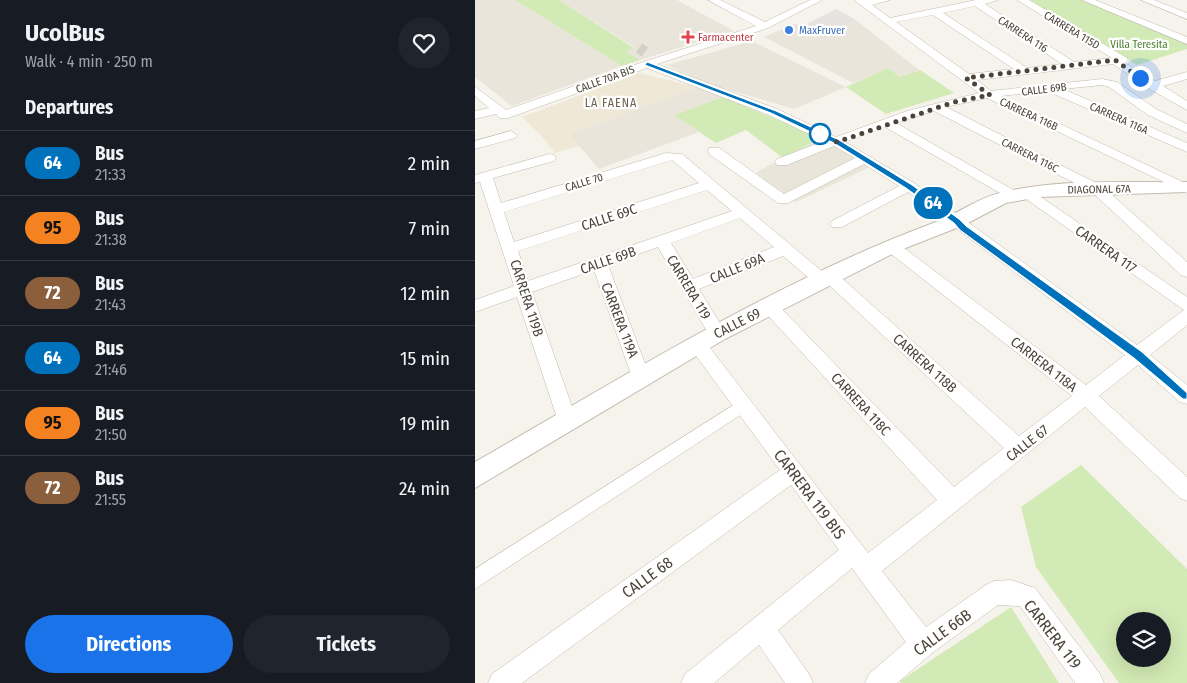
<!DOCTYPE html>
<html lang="en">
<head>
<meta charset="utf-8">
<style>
	:root { --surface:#171b24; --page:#20242c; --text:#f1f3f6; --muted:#9ea1a6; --line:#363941; --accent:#1a73e8 }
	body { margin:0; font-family:"Fira Sans Condensed",sans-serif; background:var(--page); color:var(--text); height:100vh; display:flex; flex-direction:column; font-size:19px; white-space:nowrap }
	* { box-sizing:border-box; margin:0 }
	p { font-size:16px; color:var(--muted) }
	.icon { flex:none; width:28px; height:28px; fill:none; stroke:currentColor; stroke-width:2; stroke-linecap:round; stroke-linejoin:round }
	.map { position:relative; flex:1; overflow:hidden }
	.side { display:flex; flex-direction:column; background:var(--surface); width:475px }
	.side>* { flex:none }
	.badge { padding:0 10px; border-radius:16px; font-size:18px; line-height:32px }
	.controls { position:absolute; left:641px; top:612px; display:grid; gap:10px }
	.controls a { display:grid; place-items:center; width:55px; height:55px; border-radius:50%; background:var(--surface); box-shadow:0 5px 20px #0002; font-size:25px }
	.you { position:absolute; width:25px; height:25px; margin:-12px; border:4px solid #fff; border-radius:50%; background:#1a73e8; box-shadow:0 0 0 8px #1a73e833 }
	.map>.badge { position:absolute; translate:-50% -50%; box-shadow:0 0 0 2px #fff }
	h2 { padding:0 25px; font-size:19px; line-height:45px }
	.round { display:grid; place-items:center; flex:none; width:52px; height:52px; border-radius:26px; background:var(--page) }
	.overview { display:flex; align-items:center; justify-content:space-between; height:85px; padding:0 25px }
	h1 { font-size:24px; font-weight:700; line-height:38px }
	.cta { display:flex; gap:10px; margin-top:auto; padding:10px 25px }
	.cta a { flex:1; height:58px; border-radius:30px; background:var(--accent); color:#fff; font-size:20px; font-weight:700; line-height:58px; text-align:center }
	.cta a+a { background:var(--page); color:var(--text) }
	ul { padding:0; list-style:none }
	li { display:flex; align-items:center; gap:15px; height:65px; padding:0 25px; border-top:1px solid var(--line) }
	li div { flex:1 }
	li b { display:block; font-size:19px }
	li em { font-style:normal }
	li .badge { min-width:55px; font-weight:700; text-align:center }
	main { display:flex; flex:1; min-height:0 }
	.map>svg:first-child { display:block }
	.residential { fill:#eae5da }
	.education { fill:#efe8d6 }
	.green { fill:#d2eab5; fill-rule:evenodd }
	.parking { fill:#e5e3e0 }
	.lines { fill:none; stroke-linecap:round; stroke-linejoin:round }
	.minor-tunnel { stroke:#d4d0c8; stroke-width:11; stroke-dasharray:11 5; stroke-linecap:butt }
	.pedestrian-casing { stroke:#c2bbae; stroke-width:1 }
	.minor-casing { stroke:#c2bbae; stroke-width:1 }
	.tertiary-casing { stroke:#c2bbae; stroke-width:2 }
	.pedestrian { fill:#fff; fill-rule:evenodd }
	.minor { fill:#fff; fill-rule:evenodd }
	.tertiary { fill:#fff; fill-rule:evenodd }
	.line { fill:#0072bc; stroke:#fff }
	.walk { stroke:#4b4439; stroke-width:5; stroke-dasharray:0 9 }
	.shop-dot { fill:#3f7fe0; stroke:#fff; stroke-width:2 }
	.health-dot { fill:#e0444e; stroke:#fff; stroke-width:2 }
	.stop-dot { fill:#fff; stroke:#0072bc; stroke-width:2.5 }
	.labels { text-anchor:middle; stroke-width:4.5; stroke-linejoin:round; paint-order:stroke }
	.far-shop-label { font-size:11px; fill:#366cbe; stroke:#fff; text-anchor:start }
	.far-street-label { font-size:11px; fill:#4b4439; stroke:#fff }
	.far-health-label { font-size:11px; fill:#be3a42; stroke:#fff; text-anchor:start }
	.far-park-label { font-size:11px; fill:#4a7f2a; stroke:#fff }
	.far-neighbourhood-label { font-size:12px; letter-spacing:1px; fill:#6e6250; stroke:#fff }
	.street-label { font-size:14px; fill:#4b4439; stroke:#fff }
	.near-street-label { font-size:16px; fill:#4b4439; stroke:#fff }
</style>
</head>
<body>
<main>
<section class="side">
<div class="overview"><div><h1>UcolBus</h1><p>Walk · 4 min · 250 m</p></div><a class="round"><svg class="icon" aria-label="heart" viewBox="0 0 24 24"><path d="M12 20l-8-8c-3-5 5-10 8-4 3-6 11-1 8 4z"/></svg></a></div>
<h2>Departures</h2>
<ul>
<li><span class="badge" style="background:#0072bc;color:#fff">64</span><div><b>Bus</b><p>21:33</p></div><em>2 min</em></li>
<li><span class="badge" style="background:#f58220;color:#111">95</span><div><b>Bus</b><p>21:38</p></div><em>7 min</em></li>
<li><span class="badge" style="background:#8b5e3c;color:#fff">72</span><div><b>Bus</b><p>21:43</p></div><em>12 min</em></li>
<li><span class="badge" style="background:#0072bc;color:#fff">64</span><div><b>Bus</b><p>21:46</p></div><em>15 min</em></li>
<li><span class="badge" style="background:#f58220;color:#111">95</span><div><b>Bus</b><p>21:50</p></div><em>19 min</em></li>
<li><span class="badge" style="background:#8b5e3c;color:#fff">72</span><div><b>Bus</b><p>21:55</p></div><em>24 min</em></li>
</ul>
<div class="cta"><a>Directions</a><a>Tickets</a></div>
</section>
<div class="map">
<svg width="712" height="683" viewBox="0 0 712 683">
	<rect width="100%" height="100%" fill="#f6f3ec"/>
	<g class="residential">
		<path d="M0,0H40L147,66L37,106L0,77Z"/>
		<path d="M84,0H202L259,31L165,60L151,51L159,47Z"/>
		<path d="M381,20L444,70L425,77L413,68L378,83L289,37L319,24H332L353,34Z"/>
		<path d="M277,41L371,87L319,109L231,83L192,65Z"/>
		<path d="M222,87L248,97L199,115L224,132L124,169L94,134Z"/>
		<path d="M346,138L395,167L321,202L280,173Z"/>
	</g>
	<path class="education" d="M164,73L222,87L94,134L104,146L80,153L66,135L47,117Z"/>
	<g class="green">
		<path d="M40,0H84L159,48L151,51L165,60L147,66Z"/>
		<path d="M555,0H609L712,42V49L662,65Z"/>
		<path d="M413,68L425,77L445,70L479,93L411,114L371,87Z"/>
		<path d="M248,97L346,138L308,158L271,130L241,143L199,115Z"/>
		<path d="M606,465L712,569V683H644L561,567L546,507ZM650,621H688V659H650Z"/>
		<path d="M536,607L584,683H426L425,681Z"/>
	</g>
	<path class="parking" d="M361,9L381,20L353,34L332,24Z"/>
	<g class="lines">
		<path class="minor-tunnel" d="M164,48L170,52"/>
		<defs>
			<path id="pedestrian" d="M268,399L273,400L275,405L273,410L0,589V569Z"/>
			<g id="minor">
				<path d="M233,0H245L290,22L335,0H347L293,28L182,64L302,109L361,137L432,111L504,93L379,0H415L397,5L415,18L501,0H523L510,4L599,62L637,58L542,0H554L652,58L653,60L650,63L680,81L712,72V79L688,86L712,101V110L673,88L638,64L502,80L516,91L627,79L642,82L681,109L712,124V133L673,115L634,87L627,85L588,89L712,143V152L572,91L526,96L712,184V193L512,98L471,107L627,186L712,262V277L706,275L617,192L459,111L421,123L542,192L549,188L554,189L712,297V325L675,355L712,385V404L705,402L663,365L624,396L712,477V501L705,498L610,407L407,571L451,627L511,585L519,581L536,580L560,588L625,674L629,683H600L545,606L523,605L457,653L422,683H390L394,674L431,642L377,568L303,630L334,674L338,683H310L284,645L239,683H206L210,674L364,550L316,485L47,683H13L17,674L305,470L216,349L213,344L216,339L222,337L228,339L393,553L462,500L288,310L286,306L288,302L294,300L300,302L479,487L529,448L353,284H341L308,256L224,289L251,333L248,338L242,340L236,338L183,247L133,265L175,377L172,382L166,385L160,382L157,377L119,270L57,292L102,421L99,427L92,429L85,427L42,297L0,312V300L39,286L5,182L0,183V175L74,154L79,155L81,158L79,161L18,178L26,203L191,153L207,154L349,273H361L544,436L597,396L411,250L408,246L411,242H421L611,385L650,355L433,192L367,227H357L355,224L357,221L424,186L389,164L313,203H303L234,154L233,151L234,148H244L309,194L380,158L359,146L312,165H302L300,162L302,159L349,141L294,115L172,68L33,118H25L21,114L0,119V111L14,108L0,96V87L31,110L168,62L281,26ZM500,6L587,64L552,68L468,13ZM458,15L539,69L494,74L421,22ZM410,127L532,197L537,198L544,194L709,310L662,345L439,183L370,142ZM197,160L224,183L39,242L29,212ZM232,190L257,211L53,281L43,251ZM265,218L299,247L218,279L196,243Z"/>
				<path d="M607,0H620L712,37V44Z"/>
				<path d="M666,0H679L712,13V19Z"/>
				<path d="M36,131L42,135L40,138L0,149V141Z"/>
			</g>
			<path id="tertiary" d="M712,182V192L563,197L531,203L489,225L423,251L250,339L0,488V462C150,376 299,282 461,222C482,214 503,198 525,193C585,178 650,183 712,182Z"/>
		</defs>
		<use href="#pedestrian" class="pedestrian-casing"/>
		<use href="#minor" class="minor-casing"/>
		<use href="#tertiary" class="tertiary-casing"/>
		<use href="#pedestrian" class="pedestrian"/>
		<use href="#minor" class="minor"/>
		<use href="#tertiary" class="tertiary"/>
	</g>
	<path class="line" d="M172,62L301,111L364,140L437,185L484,219L491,226L667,352L712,393V399H708L659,358L485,230L479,223L431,188L359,143L296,113L170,65Z"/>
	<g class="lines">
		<path class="walk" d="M345,134L362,142L479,102L515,95L491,78L640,60L665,78"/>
	</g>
	<circle class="shop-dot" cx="314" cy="30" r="5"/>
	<path class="health-dot" d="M210.5 29.5h5v5h5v5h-5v5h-5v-5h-5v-5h5z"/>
	<circle class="stop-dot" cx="345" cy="134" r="10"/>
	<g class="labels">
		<g class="far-shop-label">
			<text x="324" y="34">MaxFruver</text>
		</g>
		<g class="far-street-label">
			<text transform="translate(597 30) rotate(31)" y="4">CARRERA 115D</text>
			<text transform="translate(548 34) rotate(33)" y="4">CARRERA 116</text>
			<text transform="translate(130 79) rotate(-20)" y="4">CALLE 70A BIS</text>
			<text transform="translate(569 89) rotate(-7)" y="4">CALLE 69B</text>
			<text transform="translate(554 114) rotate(25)" y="4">CARRERA 116B</text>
			<text transform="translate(644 118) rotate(24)" y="4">CARRERA 116A</text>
			<text transform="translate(555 155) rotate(27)" y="4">CARRERA 116C</text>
			<text transform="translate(109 182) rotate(-17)" y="4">CALLE 70</text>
			<text transform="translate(624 189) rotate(-1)" y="4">DIAGONAL 67A</text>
		</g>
		<g class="far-health-label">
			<text x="223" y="41">Farmacenter</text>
		</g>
		<g class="far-park-label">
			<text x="664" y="48">Villa Teresita</text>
		</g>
		<g class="far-neighbourhood-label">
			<text x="136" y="107">LA FAENA</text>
		</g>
		<g class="street-label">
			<text transform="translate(134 217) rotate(-18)" y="5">CALLE 69C</text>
			<text transform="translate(631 249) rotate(35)" y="5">CARRERA 117</text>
			<text transform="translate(133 260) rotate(-19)" y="5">CALLE 69B</text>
			<text transform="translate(262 268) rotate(-22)" y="5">CALLE 69A</text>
			<text transform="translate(214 287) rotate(59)" y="5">CARRERA 119</text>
			<text transform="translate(52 298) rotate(72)" y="5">CARRERA 119B</text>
			<text transform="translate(145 320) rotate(69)" y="5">CARRERA 119A</text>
			<text transform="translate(262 323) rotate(-27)" y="5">CALLE 69</text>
			<text transform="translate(450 363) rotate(42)" y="5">CARRERA 118B</text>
			<text transform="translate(569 364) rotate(38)" y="5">CARRERA 118A</text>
			<text transform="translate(386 404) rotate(47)" y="5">CARRERA 118C</text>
			<text transform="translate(552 443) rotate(-38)" y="5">CALLE 67</text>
		</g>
		<g class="near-street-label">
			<text transform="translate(335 494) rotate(53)" y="6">CARRERA 119 BIS</text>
			<text transform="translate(172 577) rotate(-36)" y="6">CALLE 68</text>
			<text transform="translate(467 632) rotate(-36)" y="6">CALLE 66B</text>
			<text transform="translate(578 634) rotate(52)" y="6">CARRERA 119</text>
		</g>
	</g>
</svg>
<div class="controls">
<a><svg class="icon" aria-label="layers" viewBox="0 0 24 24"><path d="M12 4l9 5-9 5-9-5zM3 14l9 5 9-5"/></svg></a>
</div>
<div class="you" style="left:665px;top:78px"></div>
<b class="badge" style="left:458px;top:203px;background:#0072bc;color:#fff">64</b>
</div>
</main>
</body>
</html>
